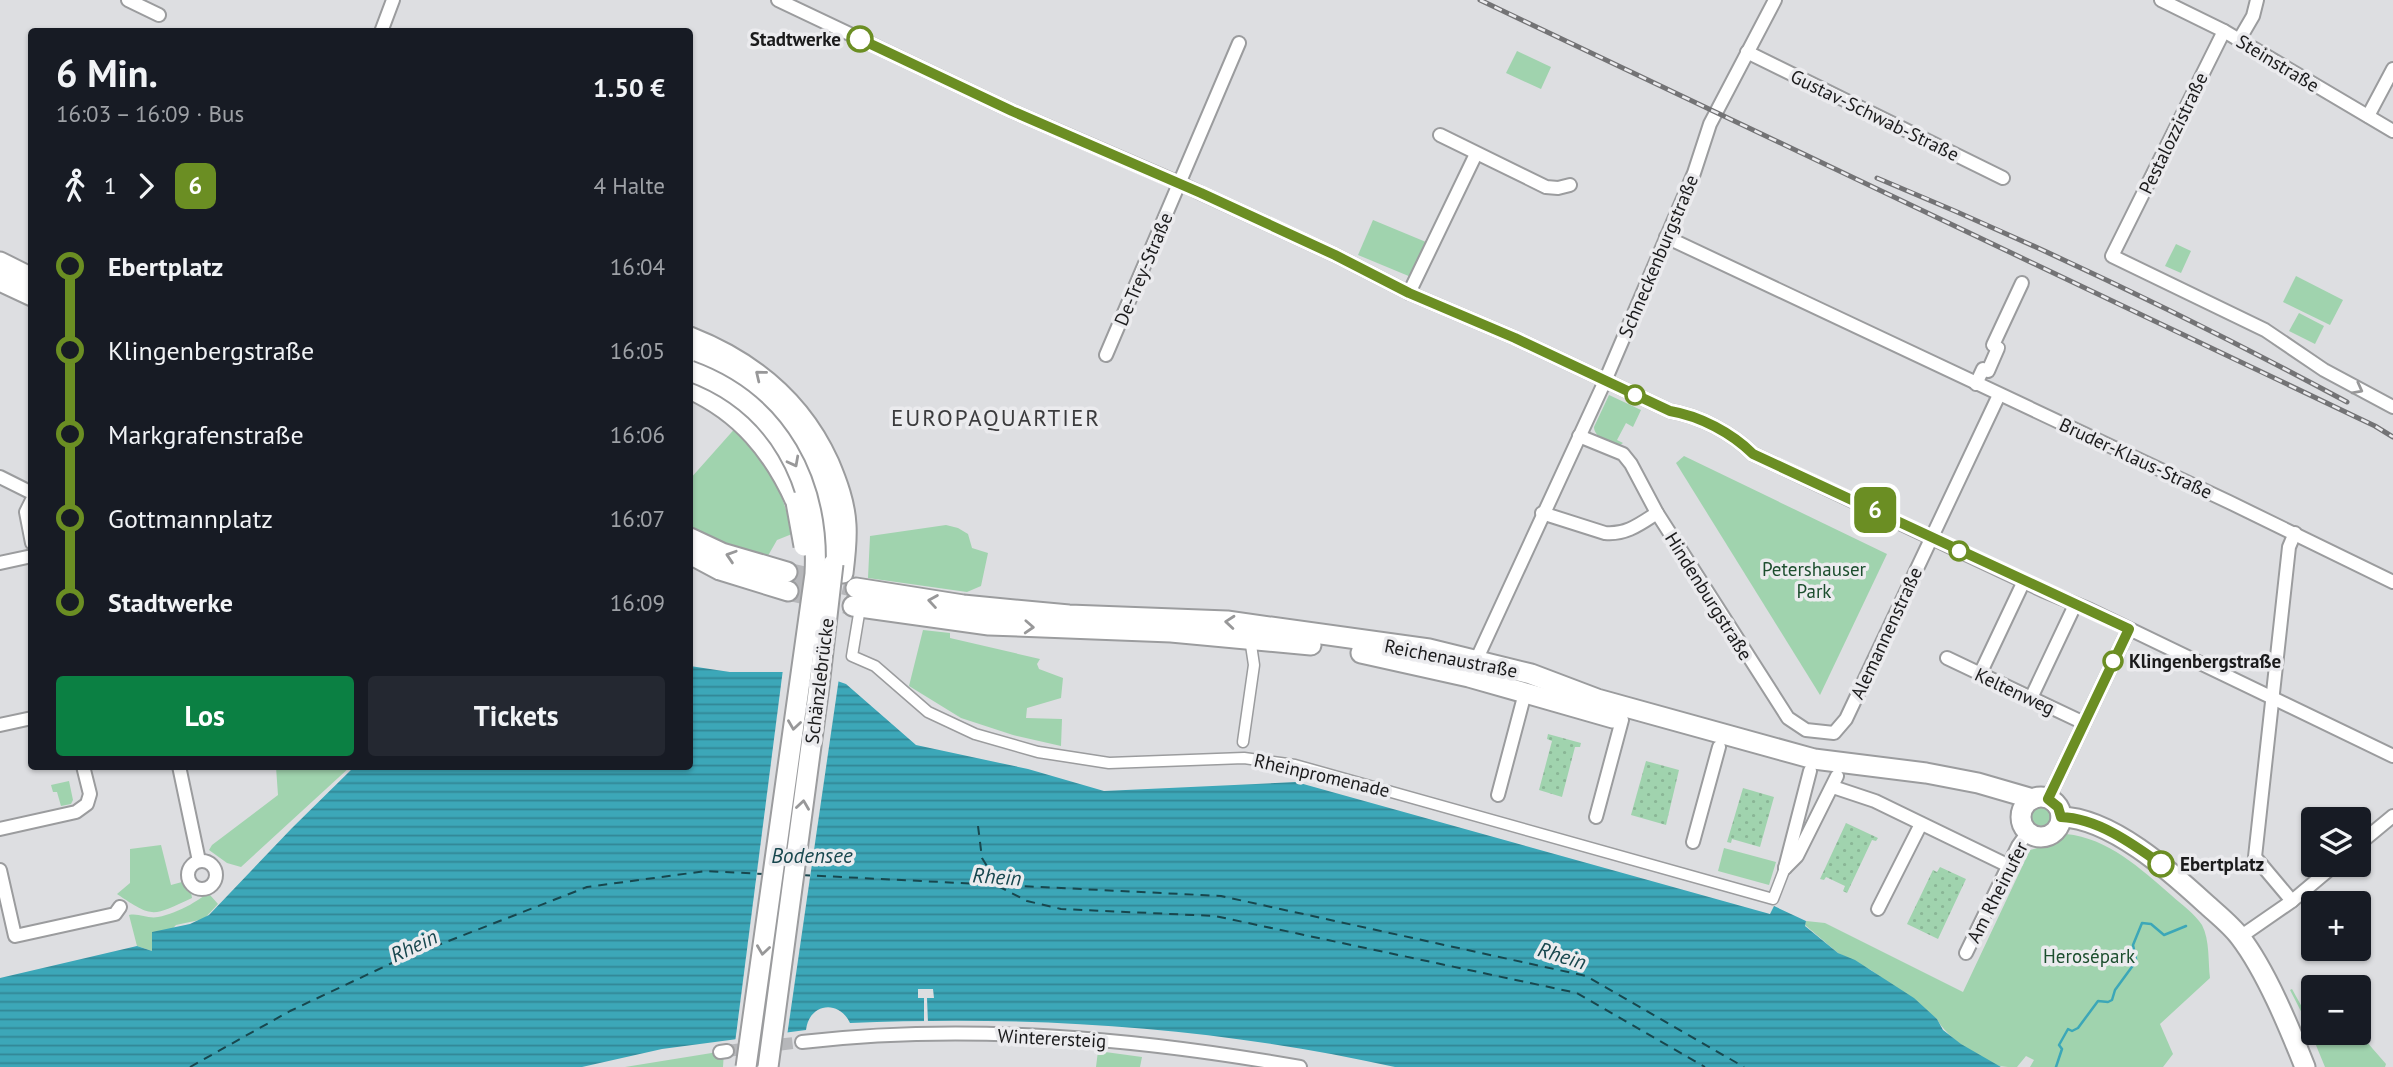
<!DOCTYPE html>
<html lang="de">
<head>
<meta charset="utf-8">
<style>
	:root { --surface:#171b24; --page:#242831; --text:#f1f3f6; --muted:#9ea1a6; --accent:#0b8043 }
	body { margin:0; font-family:"PT Sans",sans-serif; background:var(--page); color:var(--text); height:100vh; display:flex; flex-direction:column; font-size:26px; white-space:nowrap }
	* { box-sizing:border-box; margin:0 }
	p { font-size:23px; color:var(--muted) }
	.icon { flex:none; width:38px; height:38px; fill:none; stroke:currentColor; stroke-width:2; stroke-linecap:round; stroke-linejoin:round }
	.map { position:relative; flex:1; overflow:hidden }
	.sheet { position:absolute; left:28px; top:28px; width:665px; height:742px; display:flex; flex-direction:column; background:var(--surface); border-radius:7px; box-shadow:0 2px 5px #0004 }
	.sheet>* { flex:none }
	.badge { padding:0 14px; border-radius:10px; font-size:24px; line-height:46px }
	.tools { position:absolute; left:2301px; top:807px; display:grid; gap:14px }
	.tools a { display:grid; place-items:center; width:70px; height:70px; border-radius:7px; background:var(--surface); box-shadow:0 2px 5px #0004; font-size:35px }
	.map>.badge { position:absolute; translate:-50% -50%; box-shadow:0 0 0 4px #fff }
	.legs { display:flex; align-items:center; gap:10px; height:77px; padding:0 28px; font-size:23px }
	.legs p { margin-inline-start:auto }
	.overview { display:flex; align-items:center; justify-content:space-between; height:119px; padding:0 28px }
	h1 { font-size:38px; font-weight:700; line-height:52px }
	.primary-button { display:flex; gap:14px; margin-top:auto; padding:14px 28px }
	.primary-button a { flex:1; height:80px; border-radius:7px; background:var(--accent); color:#fff; font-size:28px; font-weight:700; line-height:80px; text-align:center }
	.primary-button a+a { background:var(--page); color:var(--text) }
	ul { padding:0 28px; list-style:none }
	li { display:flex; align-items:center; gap:24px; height:84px; font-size:26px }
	li i { display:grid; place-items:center; width:10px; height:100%; margin:0 9px; background:currentColor }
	li i::after { content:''; width:18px; height:18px; margin:-9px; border:5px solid; border-radius:50%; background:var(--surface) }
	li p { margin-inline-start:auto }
	li:first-child i { background:linear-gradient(#0000 50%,currentColor 0) }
	li:last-child i { background:linear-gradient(currentColor 50%,#0000 0) }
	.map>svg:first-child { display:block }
	.green { fill:#a0d3ae }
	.garden { fill:url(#garden-dots) }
	.water { fill:url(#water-rules) }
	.pier { fill:#dddee1 }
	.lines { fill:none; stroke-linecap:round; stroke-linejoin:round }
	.stream { stroke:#3ca7b8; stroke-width:2.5 }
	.ferry { stroke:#18474e; stroke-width:2; stroke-dasharray:9 7; stroke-linecap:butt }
	.minor-tunnel { stroke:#b6b7ba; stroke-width:12; stroke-dasharray:12 6; stroke-linecap:butt }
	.primary-tunnel { stroke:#b6b7ba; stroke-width:19; stroke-dasharray:19 10; stroke-linecap:butt }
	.pedestrian-casing { stroke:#9b9c9e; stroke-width:13 }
	.minor-casing { stroke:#9b9c9e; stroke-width:16 }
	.primary-casing { stroke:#9b9c9e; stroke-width:23 }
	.pedestrian { stroke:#fff; stroke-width:10 }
	.minor { stroke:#fff; stroke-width:12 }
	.primary { stroke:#fff; stroke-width:19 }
	.rail-casing { stroke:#737375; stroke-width:5 }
	.rail { stroke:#ebebee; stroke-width:2.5; stroke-dasharray:8; stroke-linecap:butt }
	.primary-bridge-casing { stroke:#9b9c9e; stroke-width:23; stroke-linecap:butt }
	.primary-bridge { stroke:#fff; stroke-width:19 }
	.oneway { stroke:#989899 }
	.line-1-casing { stroke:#fff; stroke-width:16 }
	.line-1 { stroke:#6b8e23; stroke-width:10 }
	.stop-1-dot { fill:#fff; stroke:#6b8e23; stroke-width:3.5 }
	.labels { text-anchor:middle; stroke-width:7; stroke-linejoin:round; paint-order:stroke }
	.stop-label { font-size:19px; font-weight:bold; fill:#1b1b1c; stroke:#ebebee; text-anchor:start }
	.street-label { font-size:19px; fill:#1b1b1c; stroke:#ebebee }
	.park-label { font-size:19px; fill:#1c4e2e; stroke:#ebebee }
	.water-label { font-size:21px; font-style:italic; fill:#18474e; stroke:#ebebee }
	.quarter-label { font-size:23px; letter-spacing:2px; fill:#3b3b3d; stroke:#ebebee }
</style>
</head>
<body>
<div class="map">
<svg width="2393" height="1067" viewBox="0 0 2393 1067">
	<defs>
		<pattern id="garden-dots" width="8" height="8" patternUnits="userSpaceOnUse" patternTransform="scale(1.75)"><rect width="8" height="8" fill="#a0d3ae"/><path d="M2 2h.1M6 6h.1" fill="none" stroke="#89b595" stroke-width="1.8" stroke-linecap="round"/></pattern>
		<pattern id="water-rules" width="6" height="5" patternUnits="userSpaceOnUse" patternTransform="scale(1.75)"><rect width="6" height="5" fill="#3ca7b8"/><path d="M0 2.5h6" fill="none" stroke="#328795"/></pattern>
	</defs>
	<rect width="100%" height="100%" fill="#dddee1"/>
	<g class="green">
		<path d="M1517,51L1551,67L1541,89L1506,73Z"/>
		<path d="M1373,220L1426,242L1411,277L1358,255Z"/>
		<path d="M2176,244L2191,251L2181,273L2165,266Z"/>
		<path d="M2296,276L2343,300L2330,325L2283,302Z"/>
		<path d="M2299,313L2324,326L2315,344L2289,331Z"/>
		<path d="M1609,395L1641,410L1633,427L1626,423L1617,440L1623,443L1620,445C1611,443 1594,438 1594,427Z"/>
		<path d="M738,425C765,457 784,492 792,534L777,540L765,561L690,532V479Z"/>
		<path d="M1684,456L1887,554L1820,695L1676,463Z"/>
		<path d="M946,525L958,528L968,534L972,548L988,553L981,586L967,592L868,578L870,536Z"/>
		<path d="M923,630L950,633V638L1040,659L1037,664L1039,669L1063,678L1061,698L1027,708L1026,718L1062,719L1061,746L1013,735L961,718L909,686Z"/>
		<path d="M276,767H350L241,867L227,863L209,850L212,845L278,795Z"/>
		<path d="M69,781L73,800L71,804L61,806L57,792H53L51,785Z"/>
		<circle cx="2041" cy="817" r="10"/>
		<path d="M2066,834C2108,838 2141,869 2171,895C2181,904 2195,914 2202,925C2210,940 2208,963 2210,978L2160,1024L2173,1054L2163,1067H2030L2034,1060L2026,1056L2017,1067C2011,1067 2005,1067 1999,1066C1980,1060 1946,1037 1937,1019L1871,970L1838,953L1805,925L1806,921L1825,923L1963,992L2030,850L2052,844Z"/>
		<path d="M161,845L171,885L182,882L191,892L192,898C152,916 154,919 117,894L130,883V849Z"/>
		<path d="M1724,848L1776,862L1769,885L1718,871Z"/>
		<path d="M218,884L220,886L210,895L218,904L204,919L176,925L152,951L137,946L129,915C139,913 148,919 158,917C179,913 203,899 218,884Z"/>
		<path d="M2292,989L2313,1027L2314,1032L2359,1033L2386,1064L2385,1067H2325L2306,1021L2290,990Z"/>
		<path d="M724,1051L723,1067H625Z"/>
		<path d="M1098,1051L1142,1057L1140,1067H1096Z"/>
	</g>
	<g class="garden">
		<path d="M1548,734L1581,743L1580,747H1575L1562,797L1539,790L1552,741L1547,739Z"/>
		<path d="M1646,761L1679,770L1666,825L1631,815Z"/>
		<path d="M1743,788L1774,797L1760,847L1732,839L1731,843L1727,842Z"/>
		<path d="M1846,823L1878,838L1876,841L1872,840L1847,893L1843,891L1845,886L1826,877L1824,880L1820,879Z"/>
		<path d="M1940,867L1966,879L1938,939L1907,924L1933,870L1937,872Z"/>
	</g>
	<path class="water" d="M690,666L730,672H811L846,684L916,745L1028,769L1104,791L1296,782L1770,914L1774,906L1806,921L1805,926L1838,953L1855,960L1914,998L1937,1019L1943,1030L1961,1044L2001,1067H1395C1214,1027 1035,1015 850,1023C839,999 809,1003 806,1030L662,1049L582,1067H0V978L137,946L152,951V932L190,924L209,915L292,828L354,767L690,766Z"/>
	<g class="pier">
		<path d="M783,669H812L839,678L787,1036L735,1043Z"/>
		<path d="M918,989H933L934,998H927L928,1023H924V998H918Z"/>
	</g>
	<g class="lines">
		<path class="stream" d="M2056,1067L2062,1049L2059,1045L2068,1029L2072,1031L2078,1028L2098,1001L2108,1002L2112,1000L2115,990L2134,964L2136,959L2133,945L2142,923L2151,924L2164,935L2186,926"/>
		<g class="ferry">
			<path d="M978,826L982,858L1000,887L1027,901L1061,909L1215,916L1577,993L1705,1067"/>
			<path d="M801,875L1221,896L1586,976L1744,1067"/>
			<path d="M190,1067L290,1011L392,963L587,887L706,871L764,874"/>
		</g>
		<path class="minor-tunnel" d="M727,1051L802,1042"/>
		<g class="primary-tunnel">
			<path d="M787,572L856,588"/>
			<path d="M788,591L853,606"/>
		</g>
		<defs>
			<g id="pedestrian">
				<path d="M859,614L852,656L875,666L928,712L975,734L1038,752L1109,763L1244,758L1295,765L1773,899L1785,868"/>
				<path d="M1243,742L1254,665L1251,645"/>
			</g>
			<g id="minor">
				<path d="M128,0L159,15"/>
				<path d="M778,0L1012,111L1179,183L1335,255L1409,293L1515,338L1670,411C1700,416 1732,433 1753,454L2042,590L2090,610L2393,756"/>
				<path d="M2161,0L2224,31L2393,131"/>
				<path d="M2224,31L2112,256L2265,330L2324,370L2393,407"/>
				<path d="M381,32L393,0"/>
				<path d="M2239,40L2253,16L2257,0"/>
				<path d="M1747,52L2003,178"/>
				<path d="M2368,116L2393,69"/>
				<path d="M1440,135L1546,187L1558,188L1570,185"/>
				<path d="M1666,237L2229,502L2393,582"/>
				<path d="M1409,293L1476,154"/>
				<path d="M1106,355L1239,43"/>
				<path d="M1976,384L1983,369L1988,371L1998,348L1993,345L2022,283"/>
				<path d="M1579,436L1623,454L1631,464L1657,513L1788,718L1806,730L1834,733L1846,719L1999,395"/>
				<path d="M0,477L32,493"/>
				<path d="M32,500L26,512L32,543"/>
				<path d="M1542,513L1605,533C1626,535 1640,524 1657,513"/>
				<path d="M0,563L32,556"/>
				<path d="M1947,658L2084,723"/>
				<path d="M1474,665L1605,381L1694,173L1710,124L1775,0"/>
				<path d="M1980,674L2024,581"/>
				<path d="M2031,698L2075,605"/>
				<path d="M0,725L32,718"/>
				<path d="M179,766L199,861"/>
				<path d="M1833,787L1875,801L2009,866"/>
				<path d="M1498,795L1525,693"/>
				<path d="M2048,799L2129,629"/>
				<path d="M1596,817L1622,720"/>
				<path d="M0,829L76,812L87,804L90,794L83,766"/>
				<path d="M1693,842L1719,747"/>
				<path d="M2359,844L2393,816"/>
				<circle cx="202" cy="875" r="14"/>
				<path d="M1785,868L1797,856L1837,776"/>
				<path d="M1785,868L1810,771"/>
				<path d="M0,870L15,936L115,914L120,907"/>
				<path d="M2292,901L2255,857L2289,547L2295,533"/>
				<path d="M1878,909L1921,824"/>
				<path d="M2240,937L2292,901L2336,864"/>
				<path d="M1966,953L2018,846L2028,832"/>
				<path d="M802,1042C968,1023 1136,1038 1300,1067"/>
				<path d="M720,1052L727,1051"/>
			</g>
			<g id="primary">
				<path d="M0,262L32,278"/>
				<path d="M0,281L32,296"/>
				<path d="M690,337C751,361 801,401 829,463C837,482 845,503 846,525C847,541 845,557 843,573"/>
				<path d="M690,356C782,389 833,467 833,564"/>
				<path d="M690,389C741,412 773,451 796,502"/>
				<path d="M690,538L722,553L787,572"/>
				<path d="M690,554L720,570L788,591"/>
				<path d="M856,588L963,605L1069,615L1227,621L1429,649L1531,674L1597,699L1814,759L1926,773L1978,783L2033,799"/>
				<path d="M853,606L989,625L1171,632L1311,645"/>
				<path d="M1361,653L1469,677L1613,718"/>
				<circle cx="2041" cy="817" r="20"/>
				<path d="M2061,817C2111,818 2170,871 2206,904C2217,914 2231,925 2240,937C2266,971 2289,1027 2305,1067"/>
			</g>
		</defs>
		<use href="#pedestrian" class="pedestrian-casing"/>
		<use href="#minor" class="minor-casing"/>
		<use href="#primary" class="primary-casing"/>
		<use href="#pedestrian" class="pedestrian"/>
		<use href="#minor" class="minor"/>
		<use href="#primary" class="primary"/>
		<defs>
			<g id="rail">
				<path d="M1480,0L2375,426L2393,437"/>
				<path d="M1877,178C2039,245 2193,319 2347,402"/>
			</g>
		</defs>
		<use href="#rail" class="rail-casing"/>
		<use href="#rail" class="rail"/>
		<defs>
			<g id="primary-bridge">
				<path d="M690,371C778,403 820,483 815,574L746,1067"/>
				<path d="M796,502L804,546"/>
				<path d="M768,1067L819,686L833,564"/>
			</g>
		</defs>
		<use href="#primary-bridge" class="primary-bridge-casing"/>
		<use href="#primary-bridge" class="primary-bridge"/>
	</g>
	<defs><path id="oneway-chevron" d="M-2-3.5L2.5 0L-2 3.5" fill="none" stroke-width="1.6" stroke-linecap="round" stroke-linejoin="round" transform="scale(1.75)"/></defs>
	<g class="oneway">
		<use href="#oneway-chevron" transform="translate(760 375) rotate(-141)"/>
		<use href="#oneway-chevron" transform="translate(2358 389) rotate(28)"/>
		<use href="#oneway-chevron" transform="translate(794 462) rotate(62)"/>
		<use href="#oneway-chevron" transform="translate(731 556) rotate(-162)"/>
		<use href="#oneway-chevron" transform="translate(933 601) rotate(-171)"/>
		<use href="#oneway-chevron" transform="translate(1230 622) rotate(-175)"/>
		<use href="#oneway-chevron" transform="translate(1029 627) rotate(3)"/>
		<use href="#oneway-chevron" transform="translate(794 725) rotate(98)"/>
		<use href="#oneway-chevron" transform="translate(803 805) rotate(-82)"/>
		<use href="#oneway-chevron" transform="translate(763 950) rotate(98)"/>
	</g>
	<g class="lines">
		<defs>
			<path id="line-1" d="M860,39L1012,111L1201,193L1335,255L1409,293L1515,338L1670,411C1700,416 1732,433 1753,454L2129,629L2048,799L2058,807L2061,817C2097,818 2133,844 2161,864"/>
		</defs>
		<use href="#line-1" class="line-1-casing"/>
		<use href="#line-1" class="line-1"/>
	</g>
	<g class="stop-1-dot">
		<circle cx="860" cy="39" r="12"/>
		<circle cx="1635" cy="395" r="9"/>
		<circle cx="1959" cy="551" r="9"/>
		<circle cx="2113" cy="661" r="9"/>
		<circle cx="2161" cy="864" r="12"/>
	</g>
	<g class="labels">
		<g class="stop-label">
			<text x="841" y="46" text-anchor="end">Stadtwerke</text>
			<text x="2129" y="668">Klingenbergstraße</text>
			<text x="2180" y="871">Ebertplatz</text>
		</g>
		<g class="street-label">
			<text transform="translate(2278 63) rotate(31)" y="7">Steinstraße</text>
			<text transform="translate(1875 115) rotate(26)" y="7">Gustav-Schwab-Straße</text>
			<text transform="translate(2173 133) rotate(-64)" y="7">Pestalozzistraße</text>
			<text transform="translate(1658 256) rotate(-67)" y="7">Schneckenburgstraße</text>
			<text transform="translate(1143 269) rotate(-67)" y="7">De-Trey-Straße</text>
			<text transform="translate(2136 458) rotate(25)" y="7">Bruder-Klaus-Straße</text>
			<text transform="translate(1709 596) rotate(58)" y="7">Hindenburgstraße</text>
			<text transform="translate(1886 633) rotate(-65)" y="7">Alemannenstraße</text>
			<text transform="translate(1451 658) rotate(11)" y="7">Reichenaustraße</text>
			<text transform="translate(819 681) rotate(-83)" y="7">Schänzlebrücke</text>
			<text transform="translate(2015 691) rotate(25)" y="7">Keltenweg</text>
			<text transform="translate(1322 775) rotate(13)" y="7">Rheinpromenade</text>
			<text transform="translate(1997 892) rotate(-63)" y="7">Am Rheinufer</text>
			<text transform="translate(1052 1038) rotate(3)" y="7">Winterersteig</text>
		</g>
		<g class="park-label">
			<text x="1814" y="576">Petershauser<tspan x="1814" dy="22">Park</tspan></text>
			<text x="2089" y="963">Herosépark</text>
		</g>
		<g class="water-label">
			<text x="812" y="863">Bodensee</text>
			<text transform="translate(997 877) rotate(4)" y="7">Rhein</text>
			<text transform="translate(414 946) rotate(-25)" y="7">Rhein</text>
			<text transform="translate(1562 956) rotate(17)" y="7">Rhein</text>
		</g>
		<g class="quarter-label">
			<text x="996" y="426">EUROPAQUARTIER</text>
		</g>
	</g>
</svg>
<div class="tools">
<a><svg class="icon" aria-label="layers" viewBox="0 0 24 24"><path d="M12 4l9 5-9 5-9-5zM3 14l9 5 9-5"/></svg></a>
<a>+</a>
<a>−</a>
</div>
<b class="badge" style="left:1875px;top:510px;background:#6b8e23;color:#fff">6</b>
<section class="sheet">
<div class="overview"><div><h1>6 Min.</h1><p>16:03 – 16:09 · Bus</p></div><b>1.50 €</b></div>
<div class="legs"><svg class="icon" aria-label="walk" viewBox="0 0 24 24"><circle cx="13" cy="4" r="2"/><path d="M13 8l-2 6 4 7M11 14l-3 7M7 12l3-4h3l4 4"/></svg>1<svg class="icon" aria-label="forward" viewBox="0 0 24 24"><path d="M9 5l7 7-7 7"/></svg><b class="badge" style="background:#6b8e23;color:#fff">6</b><p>4 Halte</p></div>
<ul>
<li><i style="color:#6b8e23"></i><b>Ebertplatz</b><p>16:04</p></li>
<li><i style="color:#6b8e23"></i><span>Klingenbergstraße</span><p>16:05</p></li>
<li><i style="color:#6b8e23"></i><span>Markgrafenstraße</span><p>16:06</p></li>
<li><i style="color:#6b8e23"></i><span>Gottmannplatz</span><p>16:07</p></li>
<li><i style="color:#6b8e23"></i><b>Stadtwerke</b><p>16:09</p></li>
</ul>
<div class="primary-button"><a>Los</a><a>Tickets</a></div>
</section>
</div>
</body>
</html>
